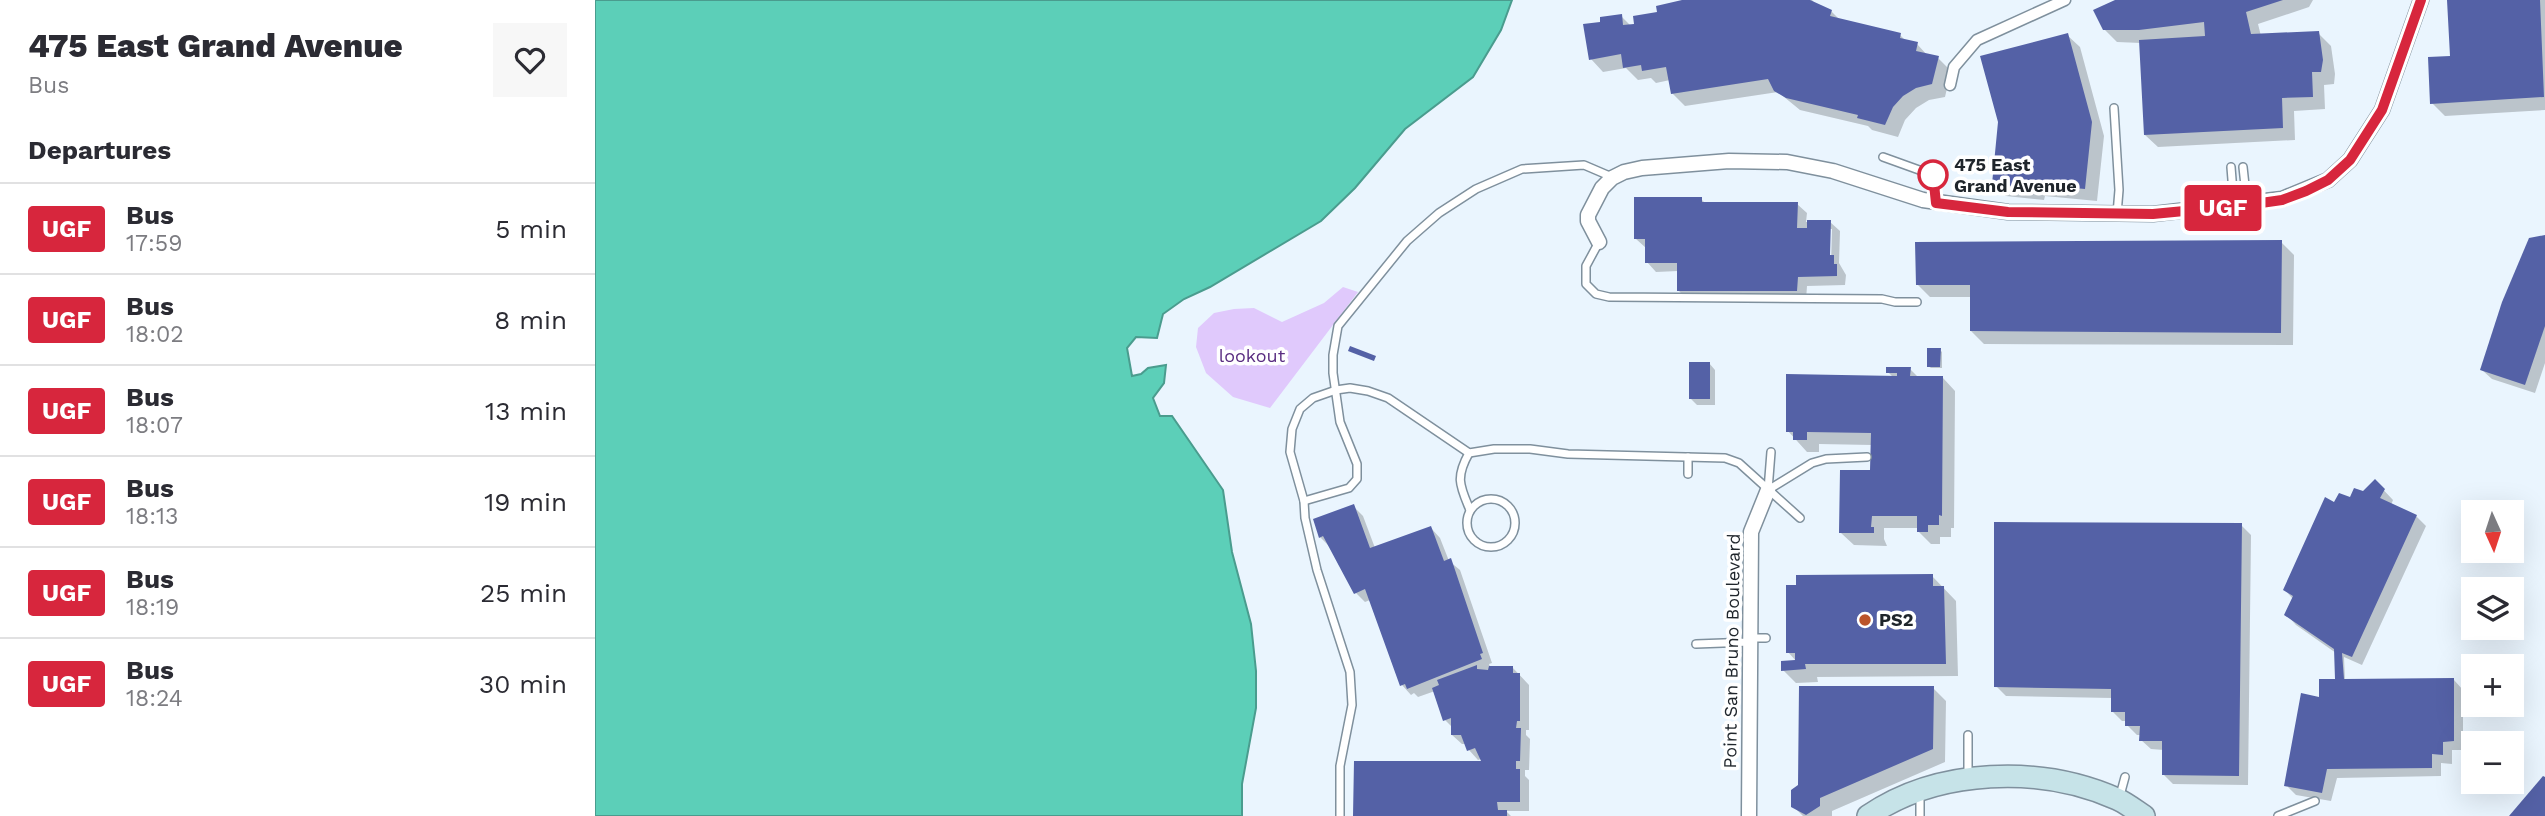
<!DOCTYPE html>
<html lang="en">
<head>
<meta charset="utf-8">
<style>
	:root { --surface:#fff; --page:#f7f7f7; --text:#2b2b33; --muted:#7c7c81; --line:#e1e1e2 }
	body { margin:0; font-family:"Work Sans",sans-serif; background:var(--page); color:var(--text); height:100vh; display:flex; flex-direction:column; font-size:26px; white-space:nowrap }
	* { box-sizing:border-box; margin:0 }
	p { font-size:23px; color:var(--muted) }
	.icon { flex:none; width:38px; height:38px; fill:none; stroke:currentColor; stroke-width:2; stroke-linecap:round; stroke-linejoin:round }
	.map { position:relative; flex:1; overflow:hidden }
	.side { display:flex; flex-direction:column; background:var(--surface); width:595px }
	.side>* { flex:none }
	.badge { padding:0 14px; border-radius:5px; font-size:24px; line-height:46px }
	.needle { width:46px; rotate:177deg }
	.buttons { position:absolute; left:1866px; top:500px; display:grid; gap:14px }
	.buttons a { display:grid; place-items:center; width:63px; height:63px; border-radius:0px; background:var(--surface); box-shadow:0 7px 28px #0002; font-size:35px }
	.map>.badge { position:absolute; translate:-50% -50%; box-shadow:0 0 0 4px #fff }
	h2 { padding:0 28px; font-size:26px; line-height:63px }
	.round { display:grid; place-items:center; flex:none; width:74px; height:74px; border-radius:0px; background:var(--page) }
	.headline { display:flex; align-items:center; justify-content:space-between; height:119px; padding:0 28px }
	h1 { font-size:33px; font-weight:800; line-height:52px }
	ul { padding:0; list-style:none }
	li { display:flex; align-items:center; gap:21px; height:91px; padding:0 28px; border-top:2px solid var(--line) }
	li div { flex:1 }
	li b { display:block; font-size:26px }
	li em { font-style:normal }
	li .badge { min-width:77px; font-weight:700; text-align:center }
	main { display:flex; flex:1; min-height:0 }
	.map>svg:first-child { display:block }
	.green { fill:#e0c9fc }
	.water { fill:#5ccfb8; stroke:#4a9c8e; stroke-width:2 }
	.shadow { fill:#0003; fill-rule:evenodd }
	.building { fill:#5461a6 }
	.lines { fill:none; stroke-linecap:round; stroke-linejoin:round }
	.service-casing { stroke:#7f909d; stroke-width:10 }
	.pedestrian-casing { stroke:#7f909d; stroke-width:13 }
	.minor-casing { stroke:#7f909d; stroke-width:17 }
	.secondary-casing { stroke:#7f909d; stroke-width:24 }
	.service { stroke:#fff; stroke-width:7 }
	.pedestrian { stroke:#fff; stroke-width:10 }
	.minor { stroke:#fff; stroke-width:14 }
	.secondary { stroke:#c6e3e8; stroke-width:21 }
	.line-casing { stroke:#fff; stroke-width:16 }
	.line { stroke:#d7263d; stroke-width:10 }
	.stop-dot { fill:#fff; stroke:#d7263d; stroke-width:3.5 }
	.poi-dot { fill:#bb542b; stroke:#fff; stroke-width:2.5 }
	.labels { text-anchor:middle; stroke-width:7; stroke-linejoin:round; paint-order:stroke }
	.stop-label { font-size:18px; font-weight:bold; fill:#1f252b; stroke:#fff; text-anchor:start }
	.park-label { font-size:18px; fill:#592c81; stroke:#fff }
	.poi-label { font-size:18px; font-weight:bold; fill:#1f252b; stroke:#fff; text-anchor:start }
	.street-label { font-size:18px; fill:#1f252b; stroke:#fff }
</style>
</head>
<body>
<main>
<section class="side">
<div class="headline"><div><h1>475 East Grand Avenue</h1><p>Bus</p></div><a class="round"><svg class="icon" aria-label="heart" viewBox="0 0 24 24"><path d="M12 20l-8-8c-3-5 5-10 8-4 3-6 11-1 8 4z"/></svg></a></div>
<h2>Departures</h2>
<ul>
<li><span class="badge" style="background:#d7263d;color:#fff">UGF</span><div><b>Bus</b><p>17:59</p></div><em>5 min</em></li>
<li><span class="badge" style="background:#d7263d;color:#fff">UGF</span><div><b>Bus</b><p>18:02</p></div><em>8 min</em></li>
<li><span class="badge" style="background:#d7263d;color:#fff">UGF</span><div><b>Bus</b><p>18:07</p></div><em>13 min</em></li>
<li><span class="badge" style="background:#d7263d;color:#fff">UGF</span><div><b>Bus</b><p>18:13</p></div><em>19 min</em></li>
<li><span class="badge" style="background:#d7263d;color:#fff">UGF</span><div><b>Bus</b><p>18:19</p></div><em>25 min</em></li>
<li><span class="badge" style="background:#d7263d;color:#fff">UGF</span><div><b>Bus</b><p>18:24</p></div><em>30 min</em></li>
</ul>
</section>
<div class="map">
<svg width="1950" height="816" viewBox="0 0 1950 816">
	<rect width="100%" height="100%" fill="#eaf5fe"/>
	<path class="green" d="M748,287L763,292L675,408L638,397L611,373L601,347L603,328L619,313L639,309L659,308L687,322L729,303Z"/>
	<path class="water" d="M0,0H917L906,30L878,77L810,129L760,188L726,221L615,287L589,299L568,314L562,338L541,337L532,348L537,376L546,374L553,368L571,365L569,383L558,398L565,416H577L628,490L637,552L656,624L661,671V708L647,784V816H0Z"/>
	<g class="shadow">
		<path d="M1092,0H1217L1223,7L1236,11L1245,20L1305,35L1312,42L1322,44L1333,56L1343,58L1356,71L1350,97L1334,100L1321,108L1310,120L1303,137L1277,130L1273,126L1205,110L1183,92L1090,106L1077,93L1075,80L1061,83L1056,78L1043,80L1031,68L1008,72L996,59L1007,23L1026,16L1036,26Z"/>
		<path d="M1525,0H1718L1714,7L1663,24L1666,36L1723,33L1736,46L1740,74L1739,84L1729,85L1730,109L1699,111L1700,140L1563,147L1550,135L1546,43L1522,42L1509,29Z"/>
		<path d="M1868,0H1950V110L1850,116L1837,103L1856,58Z"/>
		<path d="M1472,35L1485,47L1509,136L1502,201L1450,196L1449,200L1411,196L1398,183Z"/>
		<path d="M1106,199L1111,204H1202L1212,213L1211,222H1235L1245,231L1244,263L1251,275L1250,285L1212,286L1211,300H1093L1084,291L1083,271L1061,272L1052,262L1051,248L1041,239ZM1234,229H1237L1236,264H1233Z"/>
		<path d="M1950,237V363L1940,393L1897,379L1887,370Z"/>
		<path d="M1686,242L1699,255L1698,345L1389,344L1376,331V297H1335L1322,284Z"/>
		<path d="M1345,350L1347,352V368H1336L1333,366Z"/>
		<path d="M1114,363L1120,370V405H1102L1096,399Z"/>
		<path d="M1315,369L1323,377L1348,378L1360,391L1359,528H1356V537H1345V544H1336L1323,531V528H1289V539L1292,546L1259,545L1246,533L1277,472V445L1224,444V452H1212L1193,431L1298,377L1293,372Z"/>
		<path d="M1780,481L1798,500L1796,505L1821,516L1831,526L1767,665L1749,657L1750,681L1859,680L1868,690V750H1857V764L1846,763V776L1742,778L1736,801L1701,795L1691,785L1742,681L1741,653L1701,625L1692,615L1698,599L1690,590L1740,505L1768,494Z"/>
		<path d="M758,506L768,516L780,548L836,528L845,538L854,561L865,570L897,663L894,664L895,667H917L934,685V730H931V735L935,739L934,770H930V776L934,780V811H911L916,816H760L888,763L886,759L883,760L874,750L871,744H867L857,735L858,728L850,720L840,691L823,697L819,693L816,695L807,685L775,600L770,602L761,593L735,547L725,537Z"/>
		<path d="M1646,525L1656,535L1653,785L1578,784L1569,775V750L1556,749L1546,740V735H1542L1532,725V721H1527L1518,712L1517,698L1411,696L1401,686Z"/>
		<path d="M1337,576L1361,601L1363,676L1222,677L1223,682L1201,683L1188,670L1202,662L1193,652L1203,587Z"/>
		<path d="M1338,688L1351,701L1350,762L1237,811V816H1208L1198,806Z"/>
	</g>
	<g class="building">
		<path d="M1087,0H1215L1237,10L1235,16L1306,33L1305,38L1323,42L1321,51L1344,56L1337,84L1321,88L1308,96L1298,107L1290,125L1262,118L1263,115L1191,98L1179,91L1173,79L1076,94L1071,67L1047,71L1046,65L1028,68L1026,54L994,60L988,24L1005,22V17L1027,14L1028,25L1039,24L1038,16L1062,12L1061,6Z"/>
		<path d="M1520,0H1688L1651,12L1656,34L1724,31L1728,60L1726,72H1717L1718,97L1687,98L1688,128L1549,135L1544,40L1610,36L1609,22L1544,30H1508L1498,10Z"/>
		<path d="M1852,0H1945L1949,97L1835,104L1833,57L1855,56Z"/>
		<path d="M1473,33L1497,122L1490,189L1437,184V188L1397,184L1403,122L1385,56Z"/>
		<path d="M1039,197H1107V202H1203L1202,228H1212V220H1236L1235,255H1239V264H1242V276L1203,277L1202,291H1082V263H1050V239H1039Z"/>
		<path d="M1950,235V326L1930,385L1885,370L1907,302L1934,238Z"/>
		<path d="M1687,240L1686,333L1375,331V285H1321L1320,242Z"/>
		<path d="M755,346L781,356L779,361L753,351Z"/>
		<path d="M1332,348H1346L1345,367H1332Z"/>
		<rect x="1094" y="362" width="21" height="37"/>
		<path d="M1291,367H1316L1315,376H1348L1347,516L1344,515V525H1333V532H1322V516H1277L1276,527H1279V533H1244L1245,470H1275L1276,433L1212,432V440H1198V432H1191V374L1302,376V373H1291Z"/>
		<path d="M1780,479L1790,489L1785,498L1822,515L1757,657L1747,653L1749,679L1859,678V741L1848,742V755L1837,754V768L1732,769L1727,793L1689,786L1706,693L1724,697V679H1740L1739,649L1689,615L1698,596L1688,590L1730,497L1739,502L1744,493L1755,497L1759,488L1768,491Z"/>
		<path d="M759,504L775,548L836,526L849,561L856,558L888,653L885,654L887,659L812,689L810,684L805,686L770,589L759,594L728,536L724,538L718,519Z"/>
		<path d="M1399,522L1647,523L1644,776L1567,775V741H1544L1545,726H1530V712H1516V689L1399,687Z"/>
		<path d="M1338,574V586H1349L1351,664H1210L1211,669L1186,671V661L1200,660V653H1191V585H1201V575Z"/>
		<path d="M882,665V669L893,670L894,666H918V673H925V721H922L921,728H926L925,761H921V769H925V802H902L903,810H912V816H758L759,761H886L880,748L872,751L866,735H856V718L848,721L837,688L844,685L842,680Z"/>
		<path d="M1204,686H1339L1338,749L1225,798V806L1211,815L1196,807V790L1203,785Z"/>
		<path d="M1948,776L1950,777V816H1914Z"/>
	</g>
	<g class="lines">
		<defs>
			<g id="service">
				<path d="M1519,108L1524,190L1522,214"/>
				<path d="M1288,157L1338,175L1341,201"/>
				<path d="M1636,167L1639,205"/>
				<path d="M1648,167L1652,204"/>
				<path d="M1004,242L991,266V284L1001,294L1014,297L1287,299L1300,302H1322"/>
				<path d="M874,453C860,478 865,486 875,510"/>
				<path d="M1093,457V474"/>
				<path d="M1173,490L1217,463L1231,459L1272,457"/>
				<path d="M1173,490L1176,452"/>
				<circle cx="896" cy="523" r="24"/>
				<path d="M709,501L754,488L762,479V464L745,422L738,373V355L743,326L812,241L844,213L881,189L927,169L989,165L1017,177"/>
				<path d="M1156,638H1171"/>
				<path d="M1101,644L1155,642"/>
				<path d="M1373,735V776"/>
				<path d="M1524,799L1530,777"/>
				<path d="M745,816V766L757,705L755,672L722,570L710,518L709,501L695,452L697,429L705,409L718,398L741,390L755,388L773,391L793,398L874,453L899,449H935L973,454L1130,458L1144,463L1205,518"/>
				<path d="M1325,816V792"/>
				<path d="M1683,816L1720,801"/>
			</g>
			<path id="pedestrian" d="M1355,85L1359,67L1382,40L1470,0"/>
			<g id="minor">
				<path d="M1004,242L993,221V215L1007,188L1017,178L1029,172L1047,168L1134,161L1192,162L1238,171L1328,200L1413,212L1558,214L1687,199L1733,180L1755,160L1787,110L1826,0"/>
				<path d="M1154,816L1156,532L1173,490"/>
			</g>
			<path id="secondary" d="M1273,816C1343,768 1446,765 1522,799C1531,803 1540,810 1549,816"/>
		</defs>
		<use href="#service" class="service-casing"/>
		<use href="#pedestrian" class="pedestrian-casing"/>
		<use href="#minor" class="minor-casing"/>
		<use href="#secondary" class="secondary-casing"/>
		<use href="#service" class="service"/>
		<use href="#pedestrian" class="pedestrian"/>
		<use href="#minor" class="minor"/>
		<use href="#secondary" class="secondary"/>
	</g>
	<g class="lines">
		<defs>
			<path id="line" d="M1338,175L1341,203L1413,212L1558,214L1652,205L1687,200L1711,191L1733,180L1755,160L1787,110L1826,0"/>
		</defs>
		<use href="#line" class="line-casing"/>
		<use href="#line" class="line"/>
	</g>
	<circle class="stop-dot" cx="1338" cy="175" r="14"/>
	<circle class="poi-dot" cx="1270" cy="620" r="7"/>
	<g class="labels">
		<g class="stop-label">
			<text x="1359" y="171">475 East<tspan x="1359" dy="21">Grand Avenue</tspan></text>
		</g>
		<g class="park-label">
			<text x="657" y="362">lookout</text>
		</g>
		<g class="poi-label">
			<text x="1284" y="626">PS2</text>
		</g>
		<g class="street-label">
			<text transform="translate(1137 651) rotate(-89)" y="6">Point San Bruno Boulevard</text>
		</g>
	</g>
</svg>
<div class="buttons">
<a><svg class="needle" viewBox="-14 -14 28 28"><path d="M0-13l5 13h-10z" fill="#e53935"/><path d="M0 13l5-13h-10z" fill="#7c7c81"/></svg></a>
<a><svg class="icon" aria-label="layers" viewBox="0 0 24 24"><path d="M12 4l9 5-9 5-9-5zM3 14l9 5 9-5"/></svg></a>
<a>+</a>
<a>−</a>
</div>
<b class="badge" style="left:1628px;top:208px;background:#d7263d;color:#fff">UGF</b>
</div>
</main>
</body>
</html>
